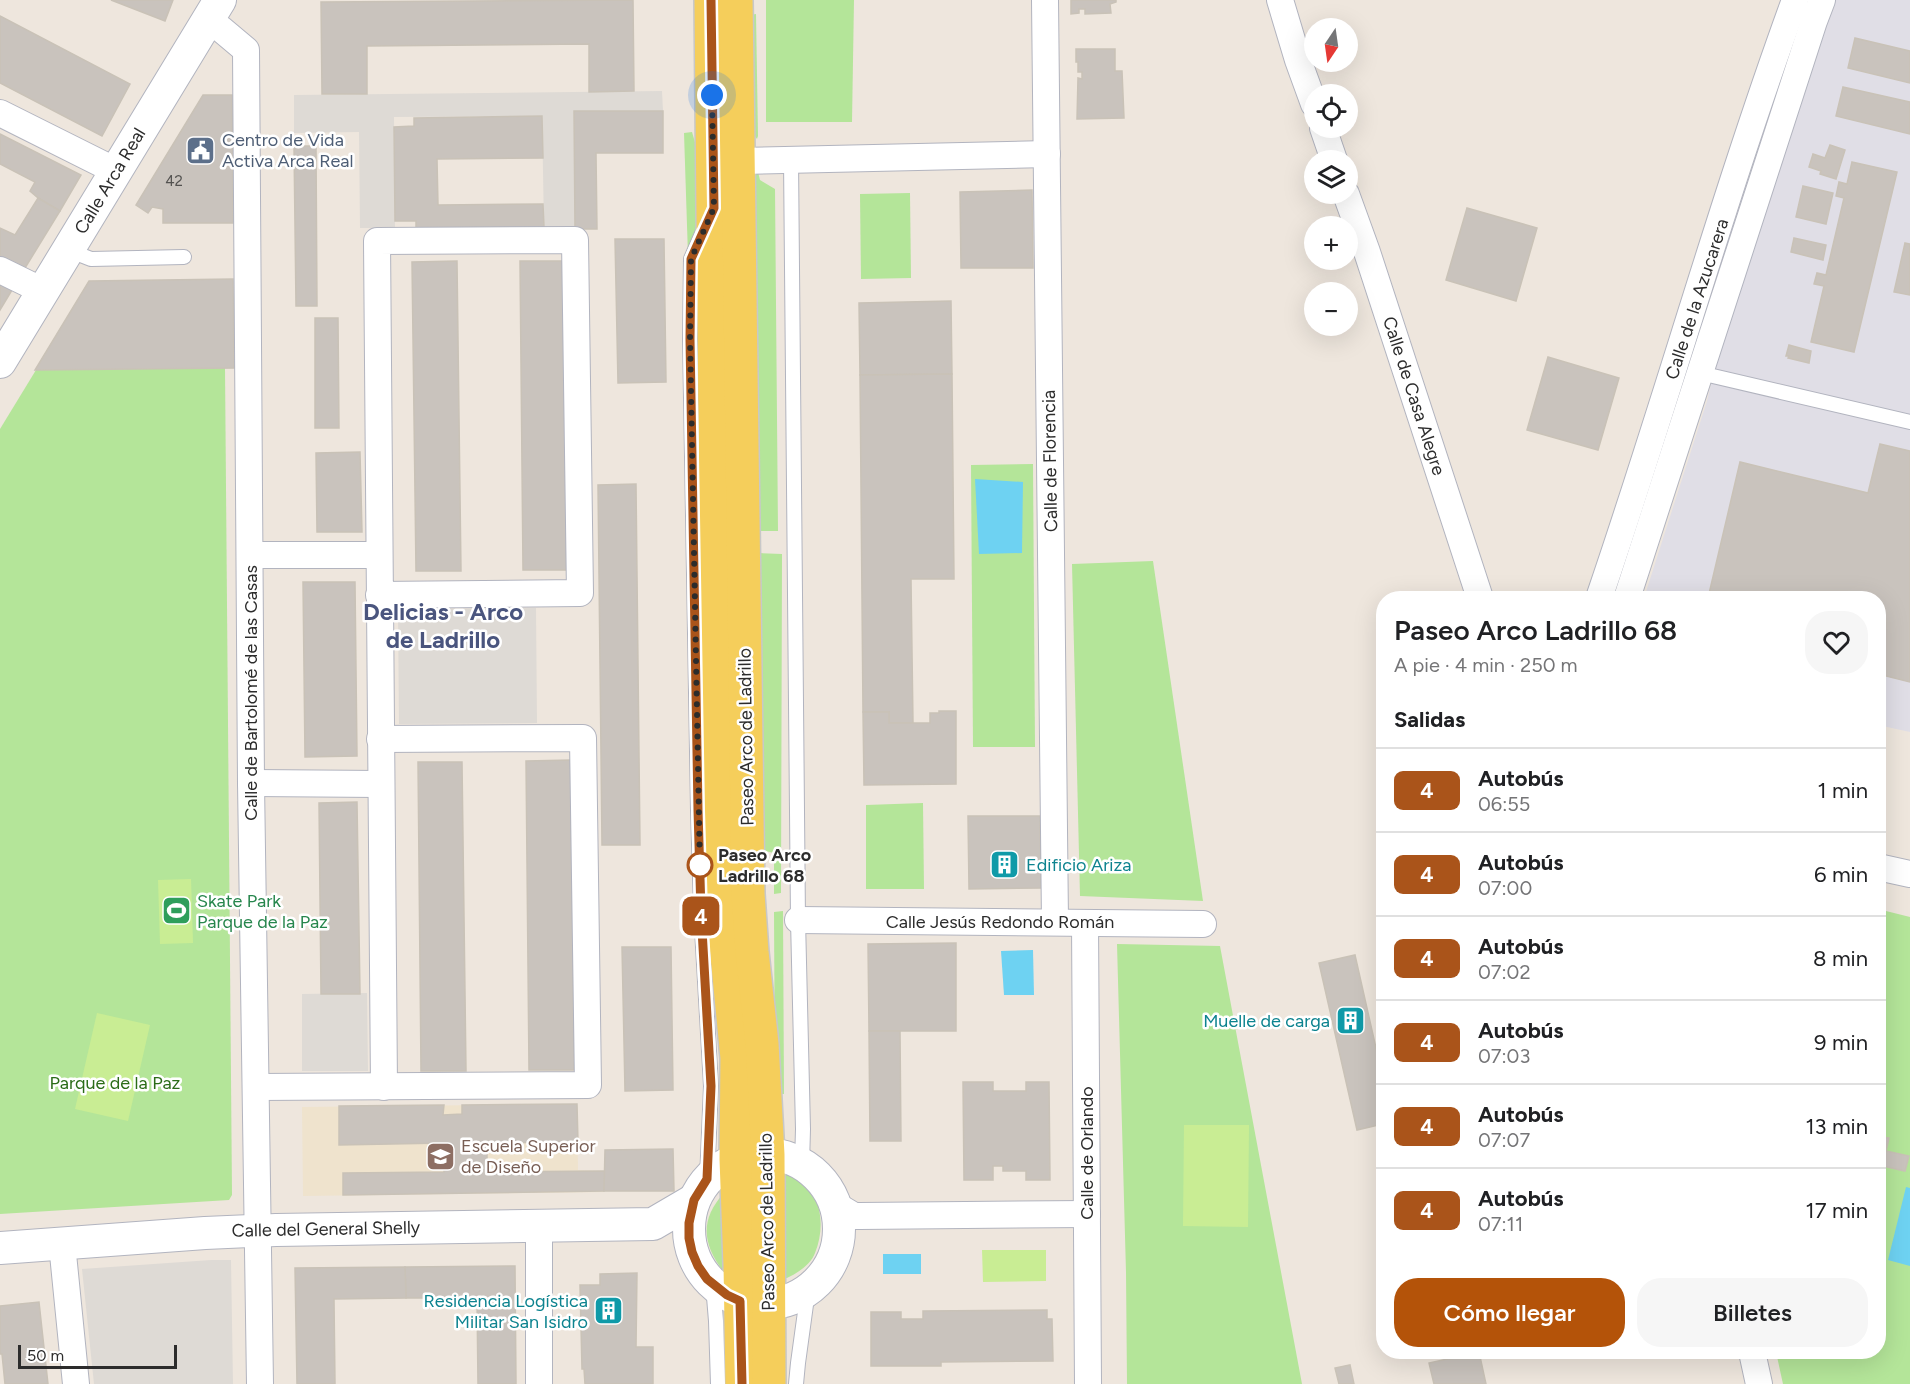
<!DOCTYPE html>
<html lang="es">
<head>
<meta charset="utf-8">
<style>
	:root { --surface:#fff; --page:#f6f6f6; --text:#202124; --muted:#757577; --line:#e0e0e0; --accent:#b45309 }
	body { margin:0; font-family:Figtree,sans-serif; background:var(--page); color:var(--text); height:100vh; display:flex; flex-direction:column; font-size:22px; white-space:nowrap }
	* { box-sizing:border-box; margin:0 }
	p { font-size:20px; color:var(--muted) }
	.icon { flex:none; width:33px; height:33px; fill:none; stroke:currentColor; stroke-width:2; stroke-linecap:round; stroke-linejoin:round }
	.map { position:relative; flex:1; overflow:hidden }
	.panel { position:absolute; left:1376px; top:591px; width:510px; height:768px; display:flex; flex-direction:column; background:var(--surface); border-radius:24px; box-shadow:0 6px 24px #0002 }
	.panel>* { flex:none }
	.badge { padding:0 12px; border-radius:9px; font-size:21px; line-height:39px }
	.needle { width:39px; rotate:193deg }
	.controls { position:absolute; left:1304px; top:18px; display:grid; gap:12px }
	.controls a { display:grid; place-items:center; width:54px; height:54px; border-radius:50%; background:var(--surface); box-shadow:0 6px 24px #0002; font-size:30px }
	.scale { position:absolute; left:18px; bottom:15px; width:159px; box-sizing:border-box; padding-left:6px; border:3px solid #2c2c2c; border-top:0; font-size:16px; line-height:21px; white-space:nowrap; color:#2c2c2c; -webkit-text-stroke:4px #fff; paint-order:stroke }
	.you { position:absolute; width:30px; height:30px; margin:-15px; border:4px solid #fff; border-radius:50%; background:#1a73e8; box-shadow:0 0 0 9px #1a73e833 }
	.map>.badge { position:absolute; translate:-50% -50%; box-shadow:0 0 0 3px #fff }
	h2 { padding:0 18px; font-size:22px; line-height:54px }
	.round { display:grid; place-items:center; flex:none; width:63px; height:63px; border-radius:24px; background:var(--page) }
	.headline { display:flex; align-items:center; justify-content:space-between; height:102px; padding:0 18px }
	h1 { font-size:28px; font-weight:600; line-height:45px }
	.cta { display:flex; gap:12px; margin-top:auto; padding:12px 18px }
	.cta a { flex:1; height:69px; border-radius:24px; background:var(--accent); color:#fff; font-size:24px; font-weight:600; line-height:69px; text-align:center }
	.cta a+a { background:var(--page); color:var(--text) }
	ul { padding:0; list-style:none }
	li { display:flex; align-items:center; gap:18px; height:84px; padding:0 18px; border-top:2px solid var(--line) }
	li div { flex:1 }
	li b { display:block; font-size:22px }
	li em { font-style:normal }
	li .badge { min-width:66px; font-weight:700; text-align:center }
	.map>svg:first-child { display:block }
	.industrial { fill:#e0dee6 }
	.education { fill:#efe3cd }
	.green { fill:#b4e599 }
	.pitch { fill:#c9ed94 }
	.plaza { fill:#dedad5 }
	.water { fill:#6ed2f2 }
	.building { fill:#c9c3bd; stroke:#c9c2b7; stroke-width:1.5 }
	.lines { fill:none; stroke-linecap:round; stroke-linejoin:round }
	.service-casing { stroke:#b2b4bf; stroke-width:16 }
	.minor-casing { stroke:#b2b4bf; stroke-width:28 }
	.tertiary-casing { stroke:#b2b4bf; stroke-width:34 }
	.primary-casing { stroke:#c8c8c8; stroke-width:36 }
	.service { stroke:#fff; stroke-width:14 }
	.minor { stroke:#fff; stroke-width:26 }
	.tertiary { stroke:#fff; stroke-width:32 }
	.primary { stroke:#f5ce5b; stroke-width:33 }
	.line-casing { stroke:#fff; stroke-width:14 }
	.line { stroke:#aa541a; stroke-width:9 }
	.walk { stroke:#2c2c2c; stroke-width:6; stroke-dasharray:0 10.8 }
	.stop-dot { fill:#fff; stroke:#aa541a; stroke-width:3 }
	.labels { text-anchor:middle; stroke-width:5; stroke-linejoin:round; paint-order:stroke }
	.number-label { font-size:15px; fill:#535250 }
	.service-label { font-size:18px; fill:#4e5e75; stroke:#fff; text-anchor:start }
	.street-label { font-size:18px; fill:#2c2c2c; stroke:#fff }
	.stop-label { font-size:18px; font-weight:bold; fill:#2c2c2c; stroke:#fff; text-anchor:start }
	.culture-label { font-size:18px; fill:#0d838f; stroke:#fff; text-anchor:end }
	.leisure-label { font-size:18px; fill:#27864d; stroke:#fff; text-anchor:start }
	.park-label { font-size:18px; fill:#2b6c18; stroke:#fff }
	.education-label { font-size:18px; fill:#785e54; stroke:#fff; text-anchor:start }
	.district-label { font-size:24px; font-weight:bold; fill:#4a557e; stroke:#fff }
</style>
</head>
<body>
<div class="map">
<svg width="1910" height="1384" viewBox="0 0 1910 1384">
	<rect width="100%" height="100%" fill="#eee6dd"/>
	<path class="industrial" d="M1835,0H1910V732L1878,725V598H1644L1707,401L1714,371Z"/>
	<path class="education" d="M577,1104L578,1170L605,1171L604,1192L303,1196L302,1107Z"/>
	<g class="green">
		<path d="M766,0H854L852,122H766Z"/>
		<path d="M756,14L758,136L757,139L754,135L749,15Z"/>
		<path d="M692,132L703,170L704,207L688,256L684,133Z"/>
		<path d="M758,172L760,180L775,189L778,531H754L751,175Z"/>
		<path d="M910,193L911,278L861,279L860,194Z"/>
		<path d="M225,368L232,1195L229,1200L0,1214V429L36,370Z"/>
		<path d="M1033,464L1035,747H973L971,465Z"/>
		<path d="M756,553L782,554L781,893L774,894V853L765,851L757,729Z"/>
		<path d="M1153,561L1203,901L1080,896L1072,564Z"/>
		<path d="M923,803L924,889H866V805Z"/>
		<path d="M1878,909L1910,917V1384H1783L1776,1352H1878Z"/>
		<path d="M783,911L784,1094H775L774,912Z"/>
		<path d="M1117,944L1220,946L1302,1384H1127L1126,1272Z"/>
		<path d="M785,1169C819,1182 828,1221 815,1253C811,1264 798,1273 787,1278H781L779,1175Z"/>
		<path d="M724,1193L728,1267L723,1271C702,1243 700,1219 724,1193Z"/>
	</g>
	<g class="pitch">
		<path d="M191,879L193,943L160,944L158,880Z"/>
		<path d="M97,1013L150,1025L128,1121L75,1109Z"/>
		<path d="M1184,1125H1249L1248,1227L1183,1226Z"/>
		<path d="M982,1250H1046V1281L983,1282Z"/>
	</g>
	<g class="plaza">
		<path d="M662,91L663,111L574,112L575,229L544,227L542,116L394,117L395,228H360L359,132L294,133V95Z"/>
		<path d="M536,608L537,723L399,724L398,609Z"/>
		<path d="M367,993L368,1071H302V994Z"/>
		<path d="M211,1260H231L233,1384H94L82,1269Z"/>
	</g>
	<g class="water">
		<path d="M975,479L1023,482L1022,553L979,554Z"/>
		<path d="M1033,950L1034,995H1004L1001,951Z"/>
		<path d="M1906,1187L1910,1188V1266L1888,1260Z"/>
		<rect x="883" y="1254" width="38" height="20"/>
	</g>
	<g class="building">
		<path d="M111,0H173L165,21Z"/>
		<path d="M633,0L634,91L589,92V44L367,46V94H322L321,2Z"/>
		<path d="M1071,0H1116V2L1110,4L1111,13L1085,14V9H1079V13L1071,14Z"/>
		<path d="M0,16L130,84L102,136L0,83Z"/>
		<path d="M1855,38L1910,51V83L1848,68Z"/>
		<path d="M1076,49H1115V71H1122L1124,118L1077,119L1078,78L1082,79V72H1078V62H1076Z"/>
		<path d="M1843,87L1910,102V134L1836,116Z"/>
		<path d="M203,95H232L233,223H163V209L152,207L148,213L136,205Z"/>
		<path d="M574,111H663V153H596L597,229H575Z"/>
		<path d="M542,116L543,158L437,159L438,205L543,204L544,227L416,228V221H395L394,127L414,126V118Z"/>
		<path d="M0,134L81,175L60,211L38,198L30,191L35,182L0,164Z"/>
		<path d="M1830,145L1845,150L1836,179L1820,174L1821,171L1809,167L1813,154L1825,158Z"/>
		<path d="M294,146H316L317,306H296Z"/>
		<path d="M1852,162L1897,172L1854,352L1811,342L1824,286L1814,284L1817,273L1826,275L1844,198L1836,196L1839,182L1847,184Z"/>
		<path d="M1803,186L1833,193L1826,224L1796,217Z"/>
		<path d="M1032,190L1033,268H961L960,192Z"/>
		<path d="M38,198L60,211L25,268L0,257V228L15,235Z"/>
		<path d="M1467,208L1537,228L1516,301L1446,280Z"/>
		<path d="M1794,238L1826,245L1823,260L1791,252Z"/>
		<path d="M615,239H664L666,382L618,383Z"/>
		<path d="M1905,243L1910,244V295L1894,292Z"/>
		<path d="M457,261L461,571H416L412,262Z"/>
		<path d="M520,261H564L568,570H523Z"/>
		<path d="M233,279L234,368L35,370L89,281Z"/>
		<path d="M0,284L12,290L0,310Z"/>
		<path d="M951,301L952,374L860,375L859,303Z"/>
		<path d="M315,318H338L339,428H315Z"/>
		<path d="M1789,345L1811,351L1809,363L1788,358L1789,356H1786Z"/>
		<path d="M1548,357L1619,378L1598,450L1527,430Z"/>
		<path d="M952,374L954,579H911L913,723H889V712H863L860,375Z"/>
		<path d="M1880,444L1910,451V682L1878,674V598H1708L1740,462L1868,493Z"/>
		<path d="M360,452L362,532H317L316,453Z"/>
		<path d="M636,484L640,845H602L598,485Z"/>
		<path d="M303,582H355L357,756L305,757Z"/>
		<path d="M939,711H956V784L864,785L863,712H889V723H930V713H939Z"/>
		<path d="M571,760L574,1070H529L526,761Z"/>
		<path d="M418,762H462L466,1071H421Z"/>
		<path d="M357,802L360,994H321L319,803Z"/>
		<path d="M968,816H1040L1041,888L969,889Z"/>
		<path d="M956,943V1031H869L868,944Z"/>
		<path d="M622,947H671L673,1090L625,1091Z"/>
		<path d="M1355,955L1383,1079V1124L1357,1130L1319,963Z"/>
		<path d="M869,1031H900L901,1141H870Z"/>
		<path d="M963,1082H993V1091H1026V1082H1049L1050,1180H1026V1171H1003V1166H993V1180H964Z"/>
		<path d="M577,1104L578,1142L487,1143V1172L605,1171L604,1191L343,1195V1173L444,1172V1143L339,1145V1106L444,1105L443,1115L462,1114V1105Z"/>
		<path d="M1878,1136L1889,1138L1886,1151L1909,1156L1905,1171L1878,1165Z"/>
		<path d="M673,1149L674,1191H604L605,1150Z"/>
		<path d="M515,1266L516,1384H478L477,1298H406L405,1267Z"/>
		<path d="M405,1267L406,1298L334,1299L335,1384H297L295,1268Z"/>
		<path d="M637,1273L636,1347H653V1384H585L584,1369H582L580,1285H600V1274Z"/>
		<path d="M39,1302L48,1384H5L2,1354H0V1306Z"/>
		<path d="M1047,1310V1319H1052L1053,1361L941,1362V1366H871V1312H901V1319H923V1311Z"/>
		<path d="M1479,1352L1486,1384H1434L1429,1363Z"/>
		<path d="M1350,1365L1354,1384H1339L1335,1368Z"/>
	</g>
	<g class="lines">
		<defs>
			<g id="service">
				<path d="M791,159L798,920L803,1129L802,1164"/>
				<path d="M704,229L691,259L690,339L698,810L701,912L711,1086L707,1179"/>
				<path d="M68,250L91,259L184,257"/>
				<path d="M1700,373L1910,422"/>
				<path d="M713,1285L716,1321L718,1384"/>
				<path d="M796,1384L798,1363L808,1290"/>
			</g>
			<g id="minor">
				<path d="M1045,0L1055,922"/>
				<path d="M1280,0L1298,60L1314,104"/>
				<path d="M206,22L221,29L246,50L251,783L260,1384"/>
				<path d="M0,113L116,171"/>
				<path d="M1323,128L1334,160"/>
				<path d="M726,175L739,161L1047,154"/>
				<path d="M1346,194L1367,252L1480,598"/>
				<path d="M0,270L43,291"/>
				<path d="M251,555H379"/>
				<path d="M379,595L580,593L575,240L377,241C379,523 381,805 384,1087"/>
				<path d="M1599,598C1667,400 1723,197 1795,0"/>
				<path d="M1627,598L1814,21L1822,0"/>
				<path d="M251,783L380,784"/>
				<path d="M1878,867L1910,874"/>
				<path d="M798,920L1203,924"/>
				<path d="M1085,923L1088,1384"/>
				<path d="M257,1087L588,1085L583,738L380,739"/>
				<path d="M834,1204L854,1216H859L1087,1214"/>
				<path d="M539,1225V1384"/>
				<path d="M62,1244L76,1384"/>
				<path d="M1752,1352L1759,1384"/>
			</g>
			<g id="tertiary">
				<path d="M0,362L220,0"/>
				<circle cx="764" cy="1229" r="75"/>
				<path d="M0,1248L205,1233L276,1230L653,1224L694,1200"/>
			</g>
			<g id="primary">
				<path d="M711,0L719,836L722,904L737,1058L736,1159L740,1264L742,1384"/>
				<path d="M736,0L748,894L752,952L762,1044L768,1155L769,1384"/>
			</g>
		</defs>
		<use href="#service" class="service-casing"/>
		<use href="#minor" class="minor-casing"/>
		<use href="#tertiary" class="tertiary-casing"/>
		<use href="#primary" class="primary-casing"/>
		<use href="#service" class="service"/>
		<use href="#minor" class="minor"/>
		<use href="#tertiary" class="tertiary"/>
		<use href="#primary" class="primary"/>
	</g>
	<g class="lines">
		<defs>
			<path id="line" d="M711,0L714,208L691,259L690,339L698,810L701,912L711,1086L707,1179L694,1200L689,1223V1238L692,1252L698,1266L707,1279L727,1295L740,1301L742,1384"/>
		</defs>
		<use href="#line" class="line-casing"/>
		<use href="#line" class="line"/>
		<path class="walk" d="M700,865V871L690,339L691,259L714,208L712,95"/>
	</g>
	<defs>
		<symbol id="civic-square" viewBox="-11 -11 22 22"><rect x="-9" y="-9" width="18" height="18" rx="4" fill="#5c6f8a" stroke="#fff"/><path d="M-.6-6.5H3V-4.5H.6V-3L4-1V1h2V6H-6V1h2V-1L-.6-3ZM-1.2 2.5V6h2.4V2.5Z" fill="#fff"/></symbol>
		<symbol id="building-square" viewBox="-11 -11 22 22"><rect x="-9" y="-9" width="18" height="18" rx="4" fill="#0f9aa8" stroke="#fff"/><path d="M-4-6H4V6H1V3H-1V6H-4ZM-2.5-4.3h1.7v1.8h-1.7ZM.8-4.3h1.7v1.8H.8ZM-2.5-1h1.7V.8h-1.7ZM.8-1h1.7V.8H.8Z" fill="#fff"/></symbol>
		<symbol id="stadium-square" viewBox="-11 -11 22 22"><rect x="-9" y="-9" width="18" height="18" rx="4" fill="#2e9e5b" stroke="#fff"/><path d="M0-5a6.5 5 0 1 0 0 10a6.5 5 0 1 0 0-10ZM-3.5-1.8h7v3.6h-7Z" fill="#fff"/></symbol>
		<symbol id="university-square" viewBox="-11 -11 22 22"><rect x="-9" y="-9" width="18" height="18" rx="4" fill="#8d6e63" stroke="#fff"/><path d="M0-5L7-2L0 1L-7-2ZM-4 1L0 2.5L4 1V4Q0 6-4 4Z" fill="#fff"/></symbol>
	</defs>
	<g fill-rule="evenodd">
		<use href="#civic-square" x="184" y="134" width="33" height="33"/>
		<use href="#building-square" x="988" y="848" width="33" height="33"/>
		<use href="#stadium-square" x="160" y="894" width="33" height="33"/>
		<use href="#building-square" x="1334" y="1004" width="33" height="33"/>
		<use href="#university-square" x="424" y="1140" width="33" height="33"/>
		<use href="#building-square" x="592" y="1294" width="33" height="33"/>
	</g>
	<circle class="stop-dot" cx="700" cy="865" r="12"/>
	<g class="labels">
		<g class="number-label">
			<text x="174" y="186">42</text>
		</g>
		<g class="service-label">
			<text x="222" y="146">Centro de Vida<tspan x="222" dy="21">Activa Arca Real</tspan></text>
		</g>
		<g class="street-label">
			<text transform="translate(110 181) rotate(-59)" y="6">Calle Arca Real</text>
			<text transform="translate(1697 299) rotate(-72)" y="6">Calle de la Azucarera</text>
			<text transform="translate(1414 396) rotate(72)" y="6">Calle de Casa Alegre</text>
			<text transform="translate(1050 461) rotate(-91)" y="6">Calle de Florencia</text>
			<text transform="translate(251 693) rotate(-90)" y="6">Calle de Bartolomé de las Casas</text>
			<text transform="translate(746 737) rotate(-91)" y="6">Paseo Arco de Ladrillo</text>
			<text x="1000" y="928">Calle Jesús Redondo Román</text>
			<text transform="translate(1087 1153) rotate(-90)" y="6">Calle de Orlando</text>
			<text transform="translate(767 1222) rotate(-91)" y="6">Paseo Arco de Ladrillo</text>
			<text transform="translate(326 1229) rotate(-1)" y="6">Calle del General Shelly</text>
		</g>
		<g class="stop-label">
			<text x="718" y="861">Paseo Arco<tspan x="718" dy="21">Ladrillo 68</tspan></text>
		</g>
		<g class="culture-label">
			<text x="1026" y="871" text-anchor="start">Edificio Ariza</text>
			<text x="1330" y="1027">Muelle de carga</text>
			<text x="588" y="1307">Residencia Logística<tspan x="588" dy="21">Militar San Isidro</tspan></text>
		</g>
		<g class="leisure-label">
			<text x="197" y="907">Skate Park<tspan x="197" dy="21">Parque de la Paz</tspan></text>
		</g>
		<g class="park-label">
			<text x="115" y="1089">Parque de la Paz</text>
		</g>
		<g class="education-label">
			<text x="461" y="1152">Escuela Superior<tspan x="461" dy="21">de Diseño</tspan></text>
		</g>
		<g class="district-label">
			<text x="443" y="620">Delicias - Arco<tspan x="443" dy="28">de Ladrillo</tspan></text>
		</g>
	</g>
</svg>
<div class="controls">
<a><svg class="needle" viewBox="-14 -14 28 28"><path d="M0-13l5 13h-10z" fill="#e53935"/><path d="M0 13l5-13h-10z" fill="#757577"/></svg></a>
<a><svg class="icon" aria-label="locate" viewBox="0 0 24 24"><circle cx="12" cy="12" r="6"/><path d="M12 2v4M12 18v4M2 12h4M18 12h4"/></svg></a>
<a><svg class="icon" aria-label="layers" viewBox="0 0 24 24"><path d="M12 4l9 5-9 5-9-5zM3 14l9 5 9-5"/></svg></a>
<a>+</a>
<a>−</a>
</div>
<div class="scale">50 m</div>
<div class="you" style="left:712px;top:95px"></div>
<b class="badge" style="left:701px;top:916px;background:#aa541a;color:#fff">4</b>
<section class="panel">
<div class="headline"><div><h1>Paseo Arco Ladrillo 68</h1><p>A pie · 4 min · 250 m</p></div><a class="round"><svg class="icon" aria-label="heart" viewBox="0 0 24 24"><path d="M12 20l-8-8c-3-5 5-10 8-4 3-6 11-1 8 4z"/></svg></a></div>
<h2>Salidas</h2>
<ul>
<li><span class="badge" style="background:#aa541a;color:#fff">4</span><div><b>Autobús</b><p>06:55</p></div><em>1 min</em></li>
<li><span class="badge" style="background:#aa541a;color:#fff">4</span><div><b>Autobús</b><p>07:00</p></div><em>6 min</em></li>
<li><span class="badge" style="background:#aa541a;color:#fff">4</span><div><b>Autobús</b><p>07:02</p></div><em>8 min</em></li>
<li><span class="badge" style="background:#aa541a;color:#fff">4</span><div><b>Autobús</b><p>07:03</p></div><em>9 min</em></li>
<li><span class="badge" style="background:#aa541a;color:#fff">4</span><div><b>Autobús</b><p>07:07</p></div><em>13 min</em></li>
<li><span class="badge" style="background:#aa541a;color:#fff">4</span><div><b>Autobús</b><p>07:11</p></div><em>17 min</em></li>
</ul>
<div class="cta"><a>Cómo llegar</a><a>Billetes</a></div>
</section>
</div>
</body>
</html>
